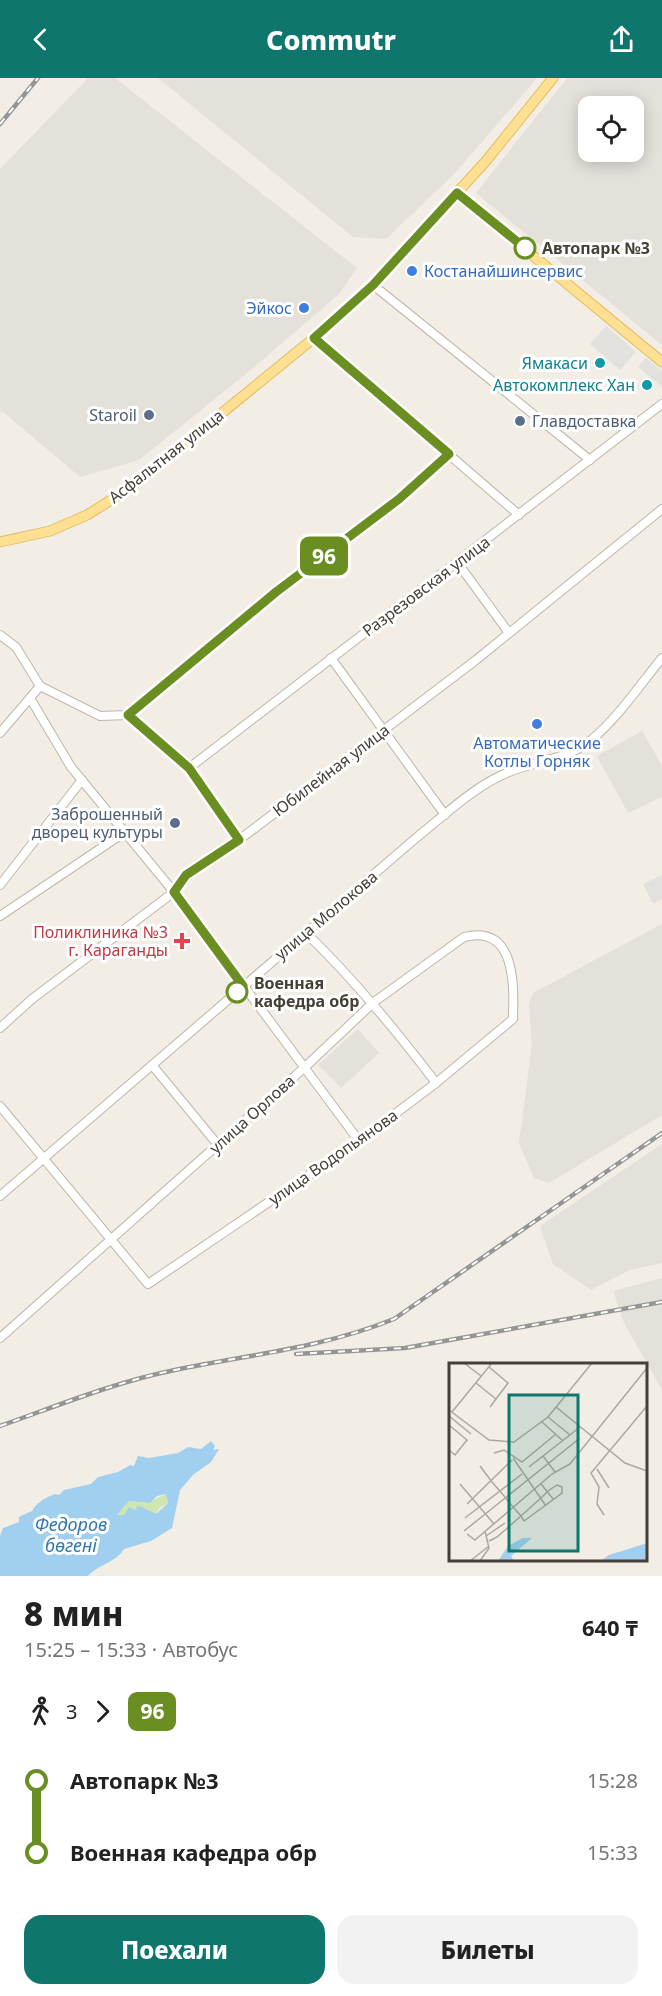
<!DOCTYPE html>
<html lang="ru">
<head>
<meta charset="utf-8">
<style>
	:root { --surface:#fff; --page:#f2f2f2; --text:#222; --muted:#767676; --accent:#0f766e }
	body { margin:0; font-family:"Noto Sans",sans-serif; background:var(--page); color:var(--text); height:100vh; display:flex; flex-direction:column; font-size:22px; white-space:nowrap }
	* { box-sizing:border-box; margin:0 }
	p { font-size:20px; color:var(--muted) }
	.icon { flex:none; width:33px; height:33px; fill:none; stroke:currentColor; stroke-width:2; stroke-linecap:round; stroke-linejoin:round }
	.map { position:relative; height:1498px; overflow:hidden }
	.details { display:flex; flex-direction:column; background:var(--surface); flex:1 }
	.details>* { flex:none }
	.badge { padding:0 12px; border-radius:9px; font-size:21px; line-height:39px }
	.buttons { position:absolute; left:578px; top:18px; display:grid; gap:12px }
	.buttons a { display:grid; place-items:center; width:66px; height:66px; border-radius:12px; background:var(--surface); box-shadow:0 3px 15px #0003; font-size:30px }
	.map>.badge { position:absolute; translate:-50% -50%; box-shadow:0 0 0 3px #fff }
	.legs { display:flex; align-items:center; gap:9px; height:66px; padding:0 24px; font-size:20px }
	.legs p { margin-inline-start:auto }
	.summary { display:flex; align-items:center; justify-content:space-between; height:102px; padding:0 24px }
	h1 { font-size:33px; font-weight:800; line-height:45px }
	.primary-button { display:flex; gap:12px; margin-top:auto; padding:12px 24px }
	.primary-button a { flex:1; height:69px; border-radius:18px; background:var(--accent); color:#fff; font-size:24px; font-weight:800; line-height:69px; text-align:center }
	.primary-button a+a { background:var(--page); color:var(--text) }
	ul { padding:0 24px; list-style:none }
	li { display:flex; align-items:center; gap:21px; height:72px; font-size:22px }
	li i { display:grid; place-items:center; width:9px; height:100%; margin:0 8px; background:currentColor }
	li i::after { content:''; width:15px; height:15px; margin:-8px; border:4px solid; border-radius:50%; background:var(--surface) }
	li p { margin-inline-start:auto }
	li:first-child i { background:linear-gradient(#0000 50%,currentColor 0) }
	li:last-child i { background:linear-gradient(currentColor 50%,#0000 0) }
	header { display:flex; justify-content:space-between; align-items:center; height:78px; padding:0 24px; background:var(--accent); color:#fff; font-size:27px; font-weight:800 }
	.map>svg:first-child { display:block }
	.industrial { fill:#e4e0da; fill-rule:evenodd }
	.green { fill:#cde7ae }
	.parking { fill:#e3e1dd }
	.water { fill:#a1cff0; fill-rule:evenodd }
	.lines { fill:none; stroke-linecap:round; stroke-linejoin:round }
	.minor-casing { stroke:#beb6a8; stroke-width:10 }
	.major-casing { stroke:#e3bd63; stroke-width:11 }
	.minor { stroke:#fff; stroke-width:8 }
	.major { stroke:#fee093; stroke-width:9 }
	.rail-casing { stroke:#959595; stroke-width:4.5 }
	.rail { stroke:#fff; stroke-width:2; stroke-dasharray:7; stroke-linecap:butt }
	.line-1-casing { stroke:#fff; stroke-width:14 }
	.line-1 { stroke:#6b8e23; stroke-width:9 }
	.stop-1-dot { fill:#fff; stroke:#6b8e23; stroke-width:3 }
	.shop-dot { fill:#3f7fe0; stroke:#fff; stroke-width:2 }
	.culture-dot { fill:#0f9aa8; stroke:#fff; stroke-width:2 }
	.service-dot { fill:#5c6f8a; stroke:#fff; stroke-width:2 }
	.health-dot { fill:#e0444e; stroke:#fff; stroke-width:2 }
	.labels { text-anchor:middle; stroke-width:6; stroke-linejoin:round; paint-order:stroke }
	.stop-label { font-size:16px; font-weight:bold; fill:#453f35; stroke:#fff; text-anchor:start }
	.shop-label { font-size:16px; fill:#366cbe; stroke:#fff; text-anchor:start }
	.culture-label { font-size:16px; fill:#0d838f; stroke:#fff; text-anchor:end }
	.service-label { font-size:16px; fill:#4e5e75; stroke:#fff; text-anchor:end }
	.street-label { font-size:16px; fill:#453f35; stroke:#fff }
	.health-label { font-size:16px; fill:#be3a42; stroke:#fff; text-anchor:end }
	.water-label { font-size:18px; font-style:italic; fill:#2f79b0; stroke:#fff }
	.inset-road { fill:none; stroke:#ada89f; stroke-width:1.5 }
	.view { fill:#0f766e; fill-opacity:0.15; stroke:#0f766e; stroke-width:3 }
	.inset-edge { fill:none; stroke:#453f35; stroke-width:3 }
</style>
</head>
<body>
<header><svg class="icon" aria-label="back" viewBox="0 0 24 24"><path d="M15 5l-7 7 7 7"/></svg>Commutr<svg class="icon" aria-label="share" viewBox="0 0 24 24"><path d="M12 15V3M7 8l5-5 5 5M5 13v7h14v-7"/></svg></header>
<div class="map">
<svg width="662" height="1498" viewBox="0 0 662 1498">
	<rect width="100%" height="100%" fill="#f2eee5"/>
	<g class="industrial">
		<path d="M88,0H115L357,190L339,216L247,295L139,382L80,399L2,333L0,334V91Z"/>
		<path d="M158,0H537L456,94L386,161L353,159Z"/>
		<path d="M567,0H662V267L476,115ZM588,28H633V74H588Z"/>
		<path d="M642,653L662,688V719L628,735L597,678Z"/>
		<path d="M662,846V1037L549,1105L534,1100L519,1065L532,966L529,926L533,915Z"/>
		<path d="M358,951L379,975L341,1010L318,987Z"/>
		<path d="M662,1066V1185L630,1192L591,1212L553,1186L540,1148Z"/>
		<path d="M662,1200V1312L624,1245L613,1213Z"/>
	</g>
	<path class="green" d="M166,1416L168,1425L159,1430L156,1436L134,1434L132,1430L124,1437H117L129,1423L147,1425Z"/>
	<g class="parking">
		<path d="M606,248L636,274L620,292L590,266Z"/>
		<path d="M646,280L662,293V309L638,289Z"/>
		<path d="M662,797V821L653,826L643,806Z"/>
	</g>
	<path class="water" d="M211,1363L215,1368L213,1372L219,1371L211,1384L193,1397L180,1412L172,1450L151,1463L124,1471C115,1485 99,1486 88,1498H0V1458L3,1450L19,1444V1439L32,1433C37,1424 45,1420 55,1416L59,1417L64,1412L91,1406L98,1399L118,1394L130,1387L134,1388L138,1378L149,1380L178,1375L188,1369L201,1371ZM166,1416L168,1425L156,1436L140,1428L136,1429L137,1433L129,1429L124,1437H117L129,1423L150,1425L157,1418Z"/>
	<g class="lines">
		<defs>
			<g id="minor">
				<path d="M373,207L590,382"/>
				<path d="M314,260L519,437"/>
				<path d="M457,484L509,555"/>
				<path d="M0,557L16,569L40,608L100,638L128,637L276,514L399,421L449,376"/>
				<path d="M331,580L445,737"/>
				<path d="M40,608L30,620L71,689L174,814L359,1063"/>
				<path d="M128,637L189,690L239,762"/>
				<path d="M0,655L30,620"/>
				<path d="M189,690L662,326"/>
				<path d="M0,807L82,702"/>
				<path d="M0,838L125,754"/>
				<path d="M305,854C354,901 395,951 436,1005"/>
				<path d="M0,950L32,921L174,814L186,797L239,762L476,582L662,431"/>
				<path d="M152,987L218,1067"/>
				<path d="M0,1028L148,1206L359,1063L436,1005L513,941C514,907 516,846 464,859L374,924L305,989L0,1260"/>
				<path d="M0,1118L416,760C445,737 474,708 509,694C536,683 567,681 590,663C618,640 639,608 662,580"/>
			</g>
			<g id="major">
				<path d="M457,115L662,284"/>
				<path d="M0,464L50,453L87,437L130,410L314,260L373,207L486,83L553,0"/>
			</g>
		</defs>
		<use href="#minor" class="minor-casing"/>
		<use href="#major" class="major-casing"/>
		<use href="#minor" class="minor"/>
		<use href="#major" class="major"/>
		<defs>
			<g id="rail">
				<path d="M0,46L38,0"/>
				<path d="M296,1276L405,1270L662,1224"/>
				<path d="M0,1348C57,1328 115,1304 175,1292C252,1276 319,1271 394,1241L662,1055"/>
			</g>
		</defs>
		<use href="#rail" class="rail-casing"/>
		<use href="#rail" class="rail"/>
	</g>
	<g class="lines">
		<defs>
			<path id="line-1" d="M237,914L243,908L174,814L186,797L239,762L189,690L128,637L276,514L399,421L449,376L314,260L373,207L457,115L525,170"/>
		</defs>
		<use href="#line-1" class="line-1-casing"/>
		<use href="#line-1" class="line-1"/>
	</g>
	<g class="stop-1-dot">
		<circle cx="525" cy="170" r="10"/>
		<circle cx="237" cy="914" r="10"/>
	</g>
	<g class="shop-dot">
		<circle cx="412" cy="193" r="6"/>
		<circle cx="304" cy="230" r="6"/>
		<circle cx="537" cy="646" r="6"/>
	</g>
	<g class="culture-dot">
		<circle cx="600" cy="285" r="6"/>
		<circle cx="647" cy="307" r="6"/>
	</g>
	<g class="service-dot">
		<circle cx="149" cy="337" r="6"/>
		<circle cx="520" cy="343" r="6"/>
		<circle cx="175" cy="745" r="6"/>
	</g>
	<path class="health-dot" d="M179 854h6v6h6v6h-6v6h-6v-6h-6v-6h6z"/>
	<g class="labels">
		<g class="stop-label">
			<text x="542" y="176">Автопарк №3</text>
			<text x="254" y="911">Военная<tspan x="254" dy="18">кафедра обр</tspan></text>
		</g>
		<g class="shop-label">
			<text x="424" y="199">Костанайшинсервис</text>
			<text x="292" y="236" text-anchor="end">Эйкос</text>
			<text x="537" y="671" text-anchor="middle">Автоматические<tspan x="537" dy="18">Котлы Горняк</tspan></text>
		</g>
		<g class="culture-label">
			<text x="588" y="291">Ямакаси</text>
			<text x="635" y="313">Автокомплекс Хан</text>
		</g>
		<g class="service-label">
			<text x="137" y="343">Staroil</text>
			<text x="532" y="349" text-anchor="start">Главдоставка</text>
			<text x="163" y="742">Заброшенный<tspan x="163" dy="18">дворец культуры</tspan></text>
		</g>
		<g class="street-label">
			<text transform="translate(166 378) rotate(-38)" y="6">Асфальтная улица</text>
			<text transform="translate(426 508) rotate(-37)" y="6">Разрезовская улица</text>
			<text transform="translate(331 692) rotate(-37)" y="6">Юбилейная улица</text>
			<text transform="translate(326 837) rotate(-40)" y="6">улица Молокова</text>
			<text transform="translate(252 1036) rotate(-42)" y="6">улица Орлова</text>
			<text transform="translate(333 1079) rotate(-35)" y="6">улица Водопьянова</text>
		</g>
		<g class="health-label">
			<text x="168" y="860">Поликлиника №3<tspan x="168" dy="18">г. Караганды</tspan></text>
		</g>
		<g class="water-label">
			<text x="71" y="1453">Федоров<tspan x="71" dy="21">бөгені</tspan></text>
		</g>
	</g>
	<g transform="translate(449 1285)">
		<rect width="198" height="198" fill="#f2eee5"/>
		<path d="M74,175H83L62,193L65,198H49L59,183ZM198,180V198H152L160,192Z" fill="#a1cff0"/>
		<path class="inset-road" d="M15,0L32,13M40,4L59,20L41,44M27,20L47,36M107,44L176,100L198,108M0,47L40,77L65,79L99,54L143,0M3,49L43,0M0,53L22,71M99,54L121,72M93,59L114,78M0,62L18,77L6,92L0,87M45,90L55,87L73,99L107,71M94,93L106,109M64,95L97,143M31,103L43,119L56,134L58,137L72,153L75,158L113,130V124L108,122L99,128L92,135L83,143L72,153L48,174L40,178M80,104L131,64M148,106L160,125M11,121L45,161M92,121L105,137M18,141L63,97M155,152L148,141L150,124L142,110L198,43M16,155L73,111M15,168L131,75M18,171L26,177L103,111L121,101L198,5M37,173L56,160M21,198L40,183M31,198L40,185L36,168"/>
		<path class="view" d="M60,32H129V188H60Z"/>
		<rect width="198" height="198" class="inset-edge"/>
	</g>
</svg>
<div class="buttons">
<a><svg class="icon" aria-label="locate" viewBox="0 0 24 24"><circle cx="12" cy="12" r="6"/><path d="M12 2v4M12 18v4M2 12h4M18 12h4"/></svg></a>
</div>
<b class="badge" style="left:324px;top:478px;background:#6b8e23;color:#fff">96</b>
</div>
<section class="details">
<div class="summary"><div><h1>8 мин</h1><p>15:25 – 15:33 · Автобус</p></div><b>640 ₸</b></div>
<div class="legs"><svg class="icon" aria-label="walk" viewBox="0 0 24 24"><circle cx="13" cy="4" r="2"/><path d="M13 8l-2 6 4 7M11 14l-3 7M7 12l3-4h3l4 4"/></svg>3<svg class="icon" aria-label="forward" viewBox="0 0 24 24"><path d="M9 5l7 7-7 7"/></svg><b class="badge" style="background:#6b8e23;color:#fff">96</b></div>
<ul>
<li><i style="color:#6b8e23"></i><b>Автопарк №3</b><p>15:28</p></li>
<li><i style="color:#6b8e23"></i><b>Военная кафедра обр</b><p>15:33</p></li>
</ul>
<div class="primary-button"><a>Поехали</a><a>Билеты</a></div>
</section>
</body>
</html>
